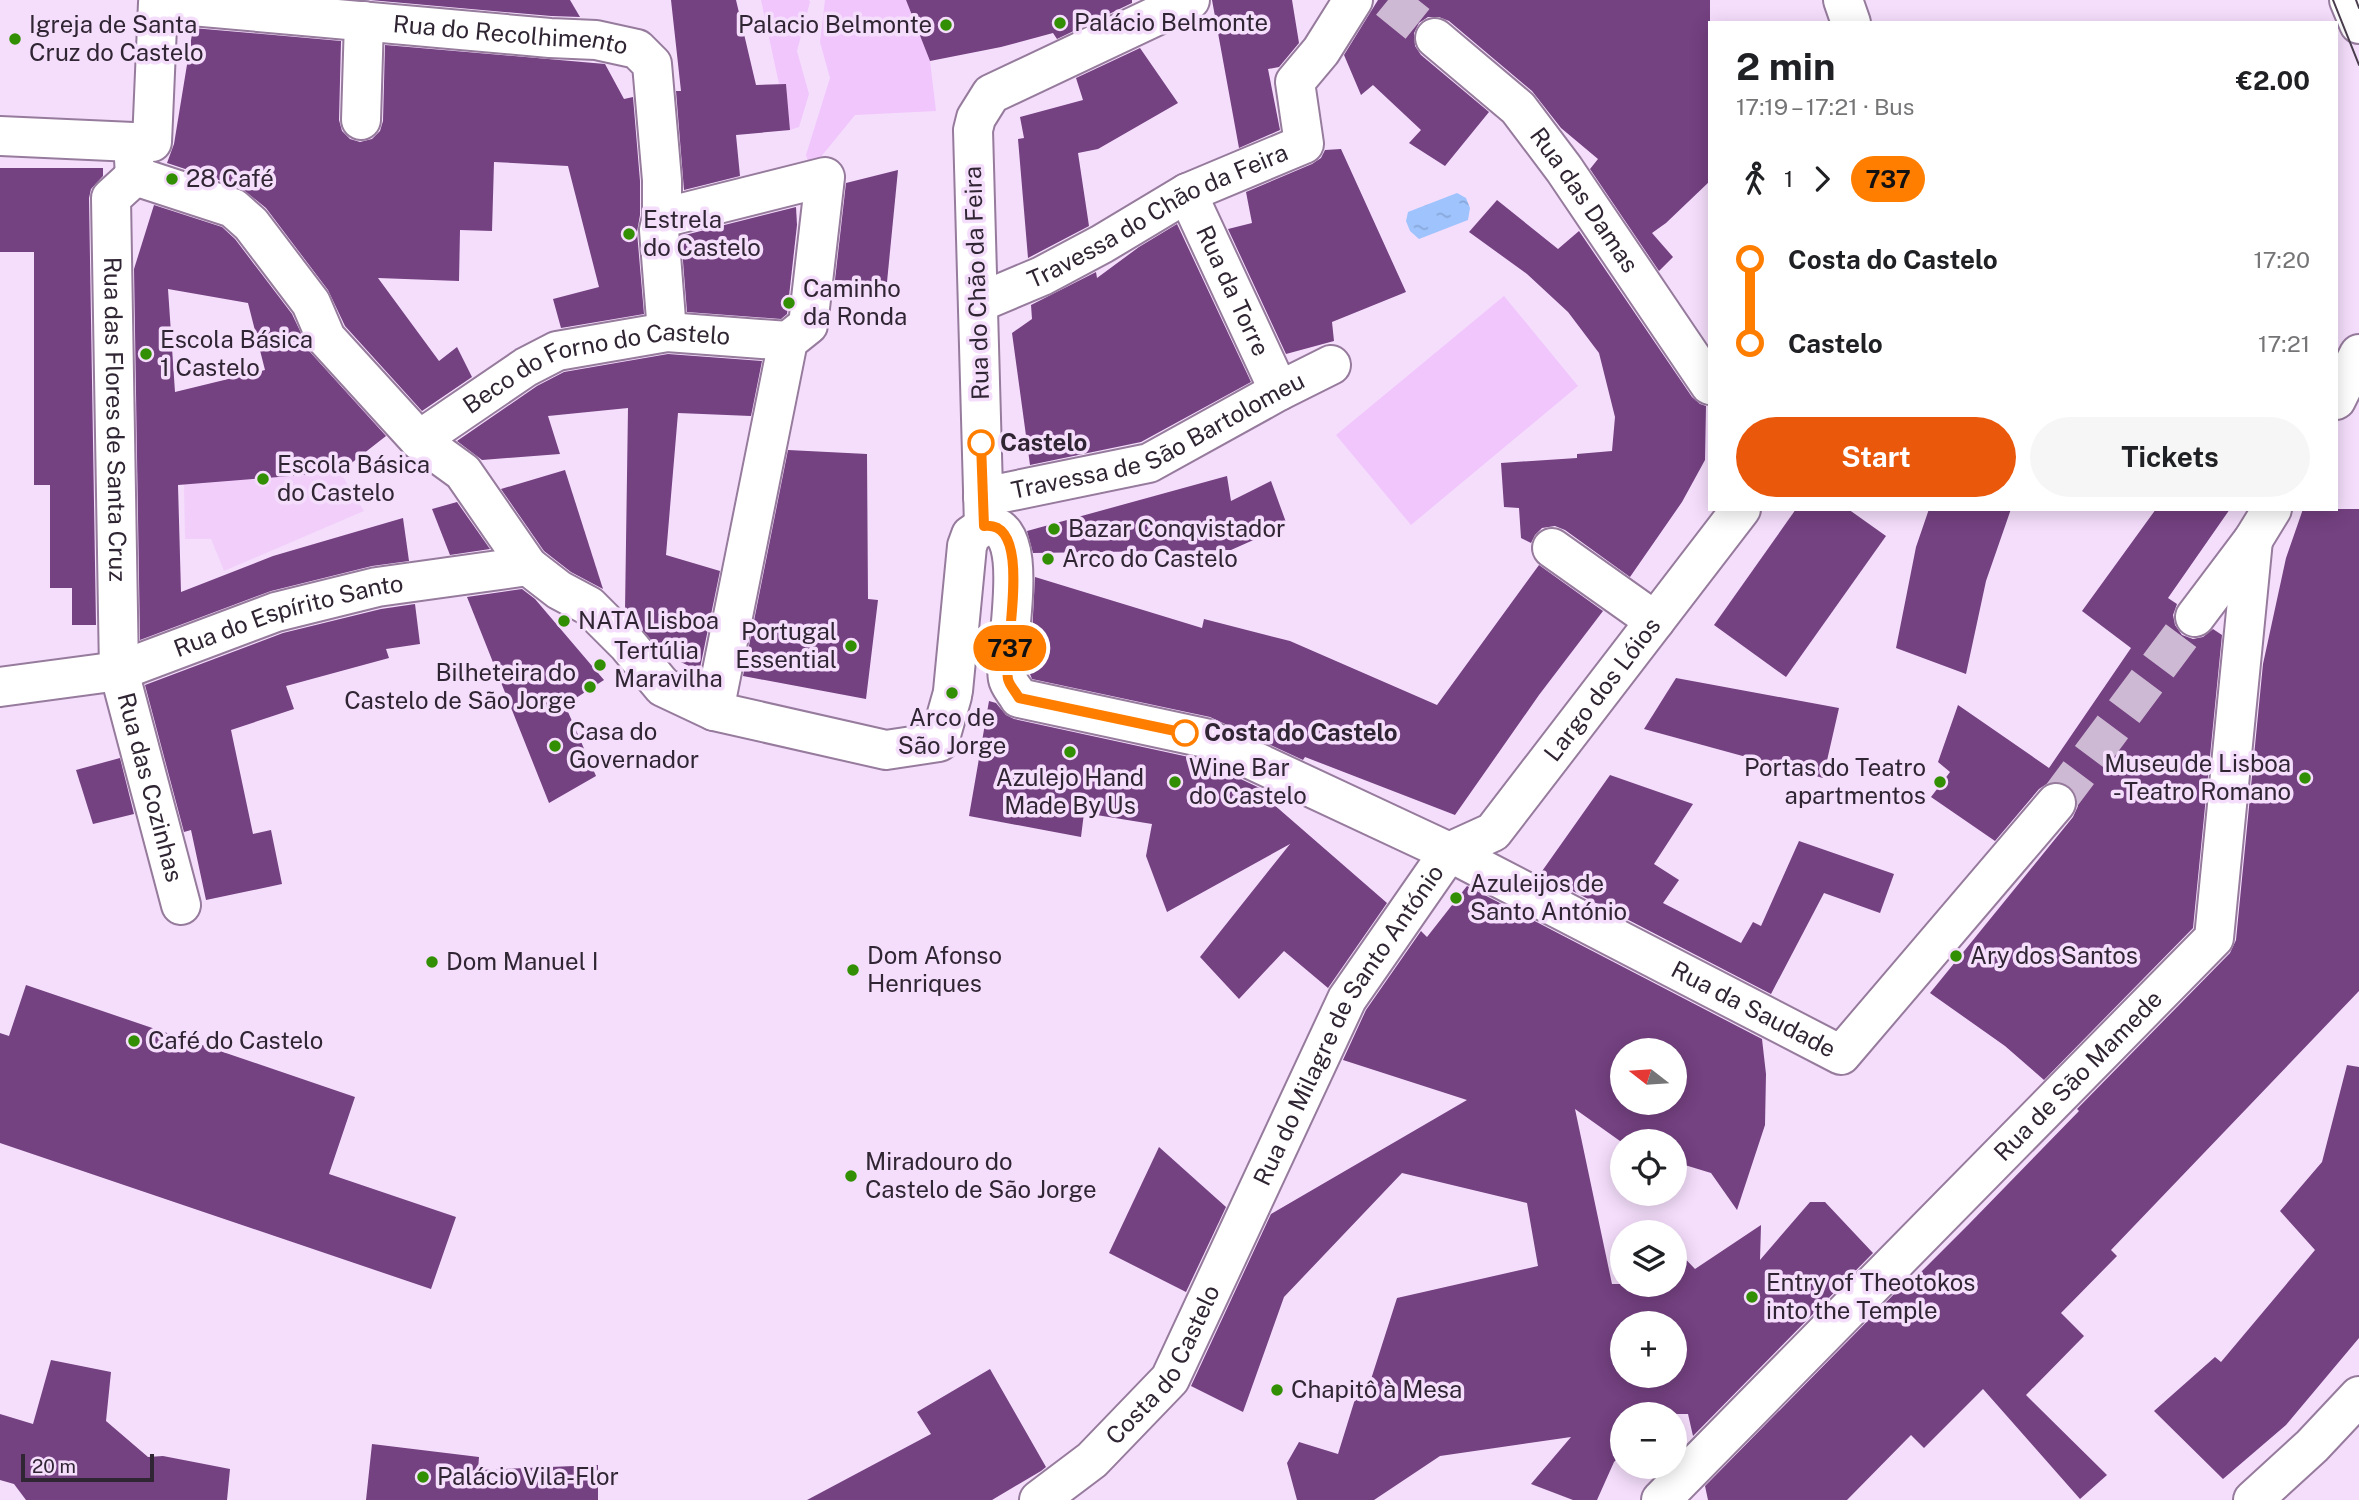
<!DOCTYPE html>
<html lang="en">
<head>
<meta charset="utf-8">
<style>
	:root { --surface:#fff; --page:#f6f6f6; --text:#202124; --muted:#757577; --accent:#ea580c }
	body { margin:0; font-family:"Public Sans",sans-serif; background:var(--page); color:var(--text); height:100vh; display:flex; flex-direction:column; font-size:26px; white-space:nowrap }
	* { box-sizing:border-box; margin:0 }
	p { font-size:23px; color:var(--muted) }
	.icon { flex:none; width:38px; height:38px; fill:none; stroke:currentColor; stroke-width:2; stroke-linecap:round; stroke-linejoin:round }
	.map { position:relative; flex:1; overflow:hidden }
	.panel { position:absolute; left:1708px; top:21px; width:630px; height:490px; display:flex; flex-direction:column; background:var(--surface); border-radius:0px; box-shadow:0 4px 18px #0003 }
	.panel>* { flex:none }
	.badge { padding:0 14px; border-radius:23px; font-size:24px; line-height:46px }
	.needle { width:46px; rotate:287deg }
	.fabs { position:absolute; left:1610px; top:1038px; display:grid; gap:14px }
	.fabs a { display:grid; place-items:center; width:77px; height:77px; border-radius:50%; background:var(--surface); box-shadow:0 4px 18px #0003; font-size:35px }
	.scale { position:absolute; left:21px; bottom:18px; width:133px; box-sizing:border-box; padding-left:7px; border:4px solid #302533; border-top:0; font-size:19px; line-height:24px; white-space:nowrap; color:#302533; -webkit-text-stroke:5px #f5defc; paint-order:stroke }
	.map>.badge { position:absolute; translate:-50% -50%; box-shadow:0 0 0 4px #fff }
	.legs { display:flex; align-items:center; gap:10px; height:77px; padding:0 28px; font-size:23px }
	.legs p { margin-inline-start:auto }
	.head { display:flex; align-items:center; justify-content:space-between; height:119px; padding:0 28px }
	h1 { font-size:38px; font-weight:700; line-height:52px }
	.cta { display:flex; gap:14px; margin-top:auto; padding:14px 28px }
	.cta a { flex:1; height:80px; border-radius:42px; background:var(--accent); color:#fff; font-size:28px; font-weight:700; line-height:80px; text-align:center }
	.cta a+a { background:var(--page); color:var(--text) }
	ul { padding:0 28px; list-style:none }
	li { display:flex; align-items:center; gap:24px; height:84px; font-size:26px }
	li i { display:grid; place-items:center; width:10px; height:100%; margin:0 9px; background:currentColor }
	li i::after { content:''; width:18px; height:18px; margin:-9px; border:5px solid; border-radius:50%; background:var(--surface) }
	li p { margin-inline-start:auto }
	li:first-child i { background:linear-gradient(#0000 50%,currentColor 0) }
	li:last-child i { background:linear-gradient(currentColor 50%,#0000 0) }
	.map>svg:first-child { display:block }
	.built { fill:#f1cffa }
	.green { fill:#f1c6fc }
	.water { fill:url(#water-ripples) }
	.building { fill:#744181; fill-rule:evenodd }
	.lines { fill:none; stroke-linecap:round; stroke-linejoin:round }
	.minor-tunnel { stroke:#ceb9d4; stroke-width:38; stroke-dasharray:38 19; stroke-linecap:butt }
	.minor-casing { stroke:#967b9d; stroke-width:42 }
	.minor { stroke:#fff; stroke-width:38 }
	.tram { stroke:#493d4d; stroke-width:2 }
	.line-1-casing { stroke:#fff; stroke-width:16 }
	.line-1 { stroke:#ff7e00; stroke-width:10 }
	.poi-dot { fill:#328f03; stroke:#f5defc; stroke-width:2.5 }
	.stop-1-dot { fill:#fff; stroke:#ff7e00; stroke-width:3.5 }
	.labels { text-anchor:middle; stroke-width:7; stroke-linejoin:round; paint-order:stroke }
	.poi-label { font-size:24px; fill:#302533; stroke:#f5defc; text-anchor:start }
	.street-label { font-size:24px; fill:#302533; stroke:#f5defc }
	.stop-label { font-size:24px; font-weight:bold; fill:#302533; stroke:#f5defc; text-anchor:start }
</style>
</head>
<body>
<div class="map">
<svg width="2359" height="1500" viewBox="0 0 2359 1500">
	<defs>
		<pattern id="water-ripples" width="26" height="14" patternUnits="userSpaceOnUse" patternTransform="scale(1.75)"><rect width="26" height="14" fill="#9ec3fd"/><path d="M2 4q2-2 4 0t4 0M15 11q2-2 4 0t4 0" fill="none" stroke="#88a7d9"/></pattern>
	</defs>
	<rect width="100%" height="100%" fill="#f5defc"/>
	<path class="built" d="M352,381L392,431L340,472L364,511L224,571L211,539H185L184,485L178,472L119,473L116,403L176,401L306,418Z"/>
	<g class="green">
		<path d="M761,0H809L810,2L797,51L809,94L799,127L790,130L786,84H779Z"/>
		<path d="M825,0H906L930,61L936,111L855,115L811,169L806,155L830,78L820,42Z"/>
		<path d="M1504,296L1578,386L1411,525L1336,435Z"/>
	</g>
	<path class="water" d="M1457,193L1466,198L1470,208L1468,220L1419,239L1410,231L1406,221L1408,212Z"/>
	<g class="building">
		<path d="M370,0H570L580,17L551,16Z"/>
		<path d="M671,0H736L756,85L786,84L790,130L736,135L740,176L684,190L676,91H681Z"/>
		<path d="M906,0H1132V3L1057,39L1053,33L1001,47L930,61Z"/>
		<path d="M1212,0H1292L1299,43L1279,67L1268,69L1280,130L1239,148Z"/>
		<path d="M1378,0H1710V181L1666,223L1652,233L1673,257L1659,271L1590,169L1598,159L1561,128L1532,91L1449,21L1439,17H1428L1419,23L1414,33L1415,46L1421,55L1489,112L1445,166L1409,143L1421,130L1373,85L1361,95L1344,55Z"/>
		<path d="M193,28L341,41L339,120L342,131L350,139L360,142L372,139L380,131L383,121L385,45L605,64L624,99L633,97L640,181V215L637,232L644,314L561,328L553,299L599,287L568,166L494,162L492,231L460,230L459,281L378,278L439,361L457,347L472,377L422,411L345,326L328,290L266,208L240,187L167,163L174,144Z"/>
		<path d="M1140,48L1178,103L1098,149L1078,153L1089,226L1028,258L1018,139L1024,138L1020,117L1083,100L1076,78Z"/>
		<path d="M1341,149L1406,292L1332,322L1334,341L1286,354L1228,229L1252,223L1246,192L1312,164L1321,158L1325,150Z"/>
		<path d="M0,168H103V176L91,189L89,198L96,625H72V588H50V485H34V252H0Z"/>
		<path d="M898,170L887,282L835,280L846,183Z"/>
		<path d="M1497,200L1558,249L1579,231L1692,397L1700,404L1706,406L1705,460L1682,502L1630,577L1565,530L1555,526L1542,528L1535,535L1531,543L1521,538L1519,508L1504,507L1501,463L1577,458V454L1612,451L1615,417L1599,353L1568,312L1527,274L1469,232Z"/>
		<path d="M154,205L222,227L235,239L292,314L310,352L386,436L340,472L178,485L181,592L273,556L403,518L409,561L372,566L271,591L140,640L134,269ZM168,289L248,303L265,370L175,392Z"/>
		<path d="M796,207L797,225L787,314L781,319L687,312L681,236Z"/>
		<path d="M1177,224L1251,382L1141,442L1030,465L1012,333L1032,319L1031,305L1096,272L1097,278L1139,247Z"/>
		<path d="M668,354L762,361L751,416L678,413L666,555L720,571L700,668L689,666L664,654L625,611L628,408L548,416L560,454L482,460L457,441L537,386L564,372Z"/>
		<path d="M788,450L867,454L868,599L878,600L866,699L743,676Z"/>
		<path d="M565,470L603,589L571,572L544,551L501,489Z"/>
		<path d="M1227,476L1231,501L1271,481L1287,525L1231,550L1033,553L1027,531Z"/>
		<path d="M457,502L490,549L450,555L432,509Z"/>
		<path d="M1796,509H1848L1886,536L1786,677L1714,625Z"/>
		<path d="M1929,509H2011L1986,581L1966,674L1896,648L1916,547Z"/>
		<path d="M2156,509H2230L2168,598L2177,604L2173,615L2175,625L2182,635L2193,639L2203,637L2213,629L2222,635L2193,928L2044,1080L2005,1046L1930,993L2073,817L2078,806L2076,795L2070,786L2061,782L2048,783L2039,789L1995,841L1931,797L1950,772L1938,762L1958,705L2049,768L2131,648L2082,611Z"/>
		<path d="M2303,509H2359V991L2111,1250L2117,1256L2061,1313L2084,1336L2026,1395L2107,1475L2080,1499L1983,1389L1924,1448L1911,1435L1847,1500H1708L1705,1486L1903,1285L1906,1287L1969,1224L2079,1111L2077,1109L2230,953L2236,940L2263,664L2286,558Z"/>
		<path d="M1539,565L1603,611L1539,695L1455,815L1305,757L1303,760L1210,717L1032,679L1030,674L1035,577L1202,628L1204,619L1290,641L1437,705Z"/>
		<path d="M522,589L535,599L604,680L565,705L596,776L549,803L467,597Z"/>
		<path d="M415,604L420,644L386,649L389,658L286,686L294,709L231,730L253,834L271,830L282,884L206,900L191,830L184,832L145,685L283,633L381,609Z"/>
		<path d="M1676,678L1839,708L1823,778L1644,729Z"/>
		<path d="M989,701L996,703L1006,715L1014,719L1198,759L1277,796L1272,803L1387,903L1328,988L1284,951L1239,999L1200,957L1290,844L1167,912L1146,856L1152,824L1084,813L1081,837L969,816Z"/>
		<path d="M120,758L134,814L93,824L76,770Z"/>
		<path d="M1610,775L1693,804L1654,864L1679,880L1663,903L1741,943L1753,922L1761,926L1799,841L1894,874L1880,913L1824,893L1771,994L1540,874Z"/>
		<path d="M1467,886L1762,1039L1766,1074L1765,1125L1737,1210L1711,1173L1675,1162V1141H1620L1575,1109L1612,1284H1675V1248L1695,1269L1761,1225L1760,1260L1810,1202H1825L1873,1253L1693,1436L1688,1414H1622V1454L1614,1462L1597,1500H1573L1531,1484L1571,1437L1440,1456L1374,1500H1297L1287,1463L1299,1442L1338,1454L1356,1396L1365,1398L1397,1298L1538,1266L1527,1203L1402,1173L1284,1297L1243,1412L1191,1386L1271,1214L1467,1100L1343,1060L1366,1010L1421,931L1427,937ZM1622,1050H1675V1102H1622ZM1622,1323H1675V1376H1622Z"/>
		<path d="M26,985L355,1097L329,1174L456,1217L431,1289L0,1143V1033L9,1036Z"/>
		<path d="M2347,1065L2359,1067V1338L2286,1425L2223,1479L2154,1411L2215,1357L2221,1362L2315,1250L2280,1211L2322,1162Z"/>
		<path d="M1159,1147L1226,1207L1186,1292L1109,1253Z"/>
		<path d="M51,1360L111,1372L106,1421L148,1457L163,1456L230,1469L227,1500H26L14,1484L0,1480V1414L33,1424Z"/>
		<path d="M990,1369L1046,1467L1041,1471L992,1500H807L931,1434L917,1412Z"/>
		<path d="M372,1444L479,1457L478,1470L598,1465V1500H366Z"/>
	</g>
	<g class="lines">
		<g class="minor-tunnel">
			<path d="M1388,0L1435,38"/>
			<path d="M2056,803L2195,617"/>
		</g>
		<defs>
			<g id="minor">
				<path d="M1843,0L1851,23"/>
				<path d="M2349,0L2359,24"/>
				<path id="s1" d="M1435,38L1518,108L1564,169L1710,385"/>
				<path d="M361,120L364,21"/>
				<path d="M0,136L133,142"/>
				<path id="s2" d="M135,176L133,142H152L158,3L550,38L596,40L637,49L652,64L662,180V218L825,177L808,325L788,341L714,711"/>
				<path d="M135,176L233,208L251,224L311,303L326,338L419,440L463,472L528,566L559,590L589,606L628,645L663,687L714,711L886,750L939,742L952,696"/>
				<path id="s3" d="M135,176L111,198L119,671L181,905"/>
				<path id="s4" d="M1187,193L1279,391"/>
				<path d="M662,218L659,230L667,332"/>
				<path id="s5" d="M978,303L1042,276L1102,244L1187,193L1304,144L1295,82L1321,51L1353,0"/>
				<path d="M2336,400L2359,354"/>
				<path id="s6" d="M419,440L526,367L557,351L667,332L788,341"/>
				<path id="s7" d="M983,497L1149,463L1279,391L1331,365"/>
				<path id="s8" d="M984,526C1036,519 1002,652 1008,679C1009,685 1016,692 1019,698L1205,738L1449,852L1841,1055L2056,803"/>
				<path d="M984,526L973,130L976,118L991,94L1190,0"/>
				<path d="M1552,548L1655,621"/>
				<path d="M2195,617L2253,540L2272,509"/>
				<path id="s9" d="M0,687L119,671L276,612L377,587L528,566"/>
				<path d="M953,691L967,546L971,535L984,526"/>
				<path id="s10" d="M1449,852L1493,832L1741,509"/>
				<path id="s11" d="M1039,1500L1092,1460L1170,1379L1347,999L1449,852"/>
				<path id="s12" d="M1661,1500L2214,938L2253,540"/>
				<path d="M2253,1500L2312,1446L2359,1396"/>
			</g>
		</defs>
		<use href="#minor" class="minor-casing"/>
		<use href="#minor" class="minor"/>
		<g class="tram">
			<path d="M2333,0L2359,65"/>
			<path d="M2356,0L2359,8"/>
		</g>
	</g>
	<g class="lines">
		<defs>
			<path id="line-1" d="M981,443L984,526C1036,519 1002,652 1008,679C1009,685 1016,692 1019,698L1185,733"/>
		</defs>
		<use href="#line-1" class="line-1-casing"/>
		<use href="#line-1" class="line-1"/>
	</g>
	<g class="poi-dot">
		<circle cx="1060" cy="23" r="7"/>
		<circle cx="946" cy="25" r="7"/>
		<circle cx="15" cy="39" r="7"/>
		<circle cx="172" cy="179" r="7"/>
		<circle cx="629" cy="234" r="7"/>
		<circle cx="789" cy="303" r="7"/>
		<circle cx="146" cy="354" r="7"/>
		<circle cx="263" cy="479" r="7"/>
		<circle cx="1054" cy="529" r="7"/>
		<circle cx="1048" cy="559" r="7"/>
		<circle cx="564" cy="621" r="7"/>
		<circle cx="851" cy="646" r="7"/>
		<circle cx="600" cy="665" r="7"/>
		<circle cx="590" cy="687" r="7"/>
		<circle cx="952" cy="693" r="7"/>
		<circle cx="555" cy="746" r="7"/>
		<circle cx="1070" cy="752" r="7"/>
		<circle cx="2305" cy="778" r="7"/>
		<circle cx="1175" cy="782" r="7"/>
		<circle cx="1940" cy="782" r="7"/>
		<circle cx="1456" cy="898" r="7"/>
		<circle cx="1956" cy="956" r="7"/>
		<circle cx="432" cy="962" r="7"/>
		<circle cx="853" cy="970" r="7"/>
		<circle cx="134" cy="1041" r="7"/>
		<circle cx="851" cy="1176" r="7"/>
		<circle cx="1752" cy="1297" r="7"/>
		<circle cx="1277" cy="1390" r="7"/>
		<circle cx="423" cy="1477" r="7"/>
	</g>
	<g class="stop-1-dot">
		<circle cx="981" cy="443" r="12"/>
		<circle cx="1185" cy="733" r="12"/>
	</g>
	<g class="labels">
		<g class="poi-label">
			<text x="1074" y="31">Palácio Belmonte</text>
			<text x="29" y="33">Igreja de Santa<tspan x="29" dy="28">Cruz do Castelo</tspan></text>
			<text x="932" y="33" text-anchor="end">Palacio Belmonte</text>
			<text x="186" y="187">28 Café</text>
			<text x="643" y="228">Estrela<tspan x="643" dy="28">do Castelo</tspan></text>
			<text x="803" y="297">Caminho<tspan x="803" dy="28">da Ronda</tspan></text>
			<text x="160" y="348">Escola Básica<tspan x="160" dy="28">1 Castelo</tspan></text>
			<text x="277" y="473">Escola Básica<tspan x="277" dy="28">do Castelo</tspan></text>
			<text x="1068" y="537">Bazar Conqvistador</text>
			<text x="1062" y="567">Arco do Castelo</text>
			<text x="578" y="629">NATA Lisboa</text>
			<text x="837" y="640" text-anchor="end">Portugal<tspan x="837" dy="28">Essential</tspan></text>
			<text x="614" y="659">Tertúlia<tspan x="614" dy="28">Maravilha</tspan></text>
			<text x="576" y="681" text-anchor="end">Bilheteira do<tspan x="576" dy="28">Castelo de São Jorge</tspan></text>
			<text x="952" y="726" text-anchor="middle">Arco de<tspan x="952" dy="28">São Jorge</tspan></text>
			<text x="569" y="740">Casa do<tspan x="569" dy="28">Governador</tspan></text>
			<text x="2291" y="772" text-anchor="end">Museu de Lisboa<tspan x="2291" dy="28">- Teatro Romano</tspan></text>
			<text x="1189" y="776">Wine Bar<tspan x="1189" dy="28">do Castelo</tspan></text>
			<text x="1926" y="776" text-anchor="end">Portas do Teatro<tspan x="1926" dy="28">apartmentos</tspan></text>
			<text x="1070" y="786" text-anchor="middle">Azulejo Hand<tspan x="1070" dy="28">Made By Us</tspan></text>
			<text x="1470" y="892">Azuleijos de<tspan x="1470" dy="28">Santo António</tspan></text>
			<text x="867" y="964">Dom Afonso<tspan x="867" dy="28">Henriques</tspan></text>
			<text x="1970" y="964">Ary dos Santos</text>
			<text x="446" y="970">Dom Manuel I</text>
			<text x="148" y="1049">Café do Castelo</text>
			<text x="865" y="1170">Miradouro do<tspan x="865" dy="28">Castelo de São Jorge</tspan></text>
			<text x="1766" y="1291">Entry of Theotokos<tspan x="1766" dy="28">into the Temple</tspan></text>
			<text x="1291" y="1398">Chapitô à Mesa</text>
			<text x="437" y="1485">Palácio Vila-Flor</text>
		</g>
		<g class="street-label">
			<text dy="8" stroke="none"><textPath href="#s2" startOffset="546">Rua do Recolhimento</textPath></text>
			<text dy="8" stroke="none"><textPath href="#s1" startOffset="222">Rua das Damas</textPath></text>
			<text dy="8" stroke="none"><textPath href="#s5" startOffset="200">Travessa do Chão da Feira</textPath></text>
			<text transform="translate(977 283) rotate(-92)" y="8">Rua do Chão da Feira</text>
			<text dy="8" stroke="none"><textPath href="#s4" startOffset="108">Rua da Torre</textPath></text>
			<text dy="8" stroke="none"><textPath href="#s6" startOffset="198">Beco do Forno do Castelo</textPath></text>
			<text dy="8" stroke="none"><textPath href="#s3" startOffset="254">Rua das Flores de Santa Cruz</textPath></text>
			<text dy="8" stroke="none"><textPath href="#s7" startOffset="187">Travessa de São Bartolomeu</textPath></text>
			<text dy="8" stroke="none"><textPath href="#s9" startOffset="299">Rua do Espírito Santo</textPath></text>
			<text dy="8" stroke="none"><textPath href="#s10" startOffset="228">Largo dos Lóios</textPath></text>
			<text dy="8" stroke="none"><textPath href="#s3" startOffset="626">Rua das Cozinhas</textPath></text>
			<text dy="8" stroke="none"><textPath href="#s8" startOffset="994">Rua da Saudade</textPath></text>
			<text dy="8" stroke="none"><textPath href="#s11" startOffset="576">Rua do Milagre de Santo António</textPath></text>
			<text dy="8" stroke="none"><textPath href="#s12" startOffset="595">Rua de São Mamede</textPath></text>
			<text dy="8" stroke="none"><textPath href="#s11" startOffset="187">Costa do Castelo</textPath></text>
		</g>
		<g class="stop-label">
			<text x="1000" y="451">Castelo</text>
			<text x="1204" y="741">Costa do Castelo</text>
		</g>
	</g>
</svg>
<div class="fabs">
<a><svg class="needle" viewBox="-14 -14 28 28"><path d="M0-13l5 13h-10z" fill="#e53935"/><path d="M0 13l5-13h-10z" fill="#757577"/></svg></a>
<a><svg class="icon" aria-label="locate" viewBox="0 0 24 24"><circle cx="12" cy="12" r="6"/><path d="M12 2v4M12 18v4M2 12h4M18 12h4"/></svg></a>
<a><svg class="icon" aria-label="layers" viewBox="0 0 24 24"><path d="M12 4l9 5-9 5-9-5zM3 14l9 5 9-5"/></svg></a>
<a>+</a>
<a>−</a>
</div>
<div class="scale">20 m</div>
<b class="badge" style="left:1010px;top:648px;background:#ff7e00;color:#111">737</b>
<section class="panel">
<div class="head"><div><h1>2 min</h1><p>17:19 – 17:21 · Bus</p></div><b>€2.00</b></div>
<div class="legs"><svg class="icon" aria-label="walk" viewBox="0 0 24 24"><circle cx="13" cy="4" r="2"/><path d="M13 8l-2 6 4 7M11 14l-3 7M7 12l3-4h3l4 4"/></svg>1<svg class="icon" aria-label="forward" viewBox="0 0 24 24"><path d="M9 5l7 7-7 7"/></svg><b class="badge" style="background:#ff7e00;color:#111">737</b></div>
<ul>
<li><i style="color:#ff7e00"></i><b>Costa do Castelo</b><p>17:20</p></li>
<li><i style="color:#ff7e00"></i><b>Castelo</b><p>17:21</p></li>
</ul>
<div class="cta"><a>Start</a><a>Tickets</a></div>
</section>
</div>
</body>
</html>
